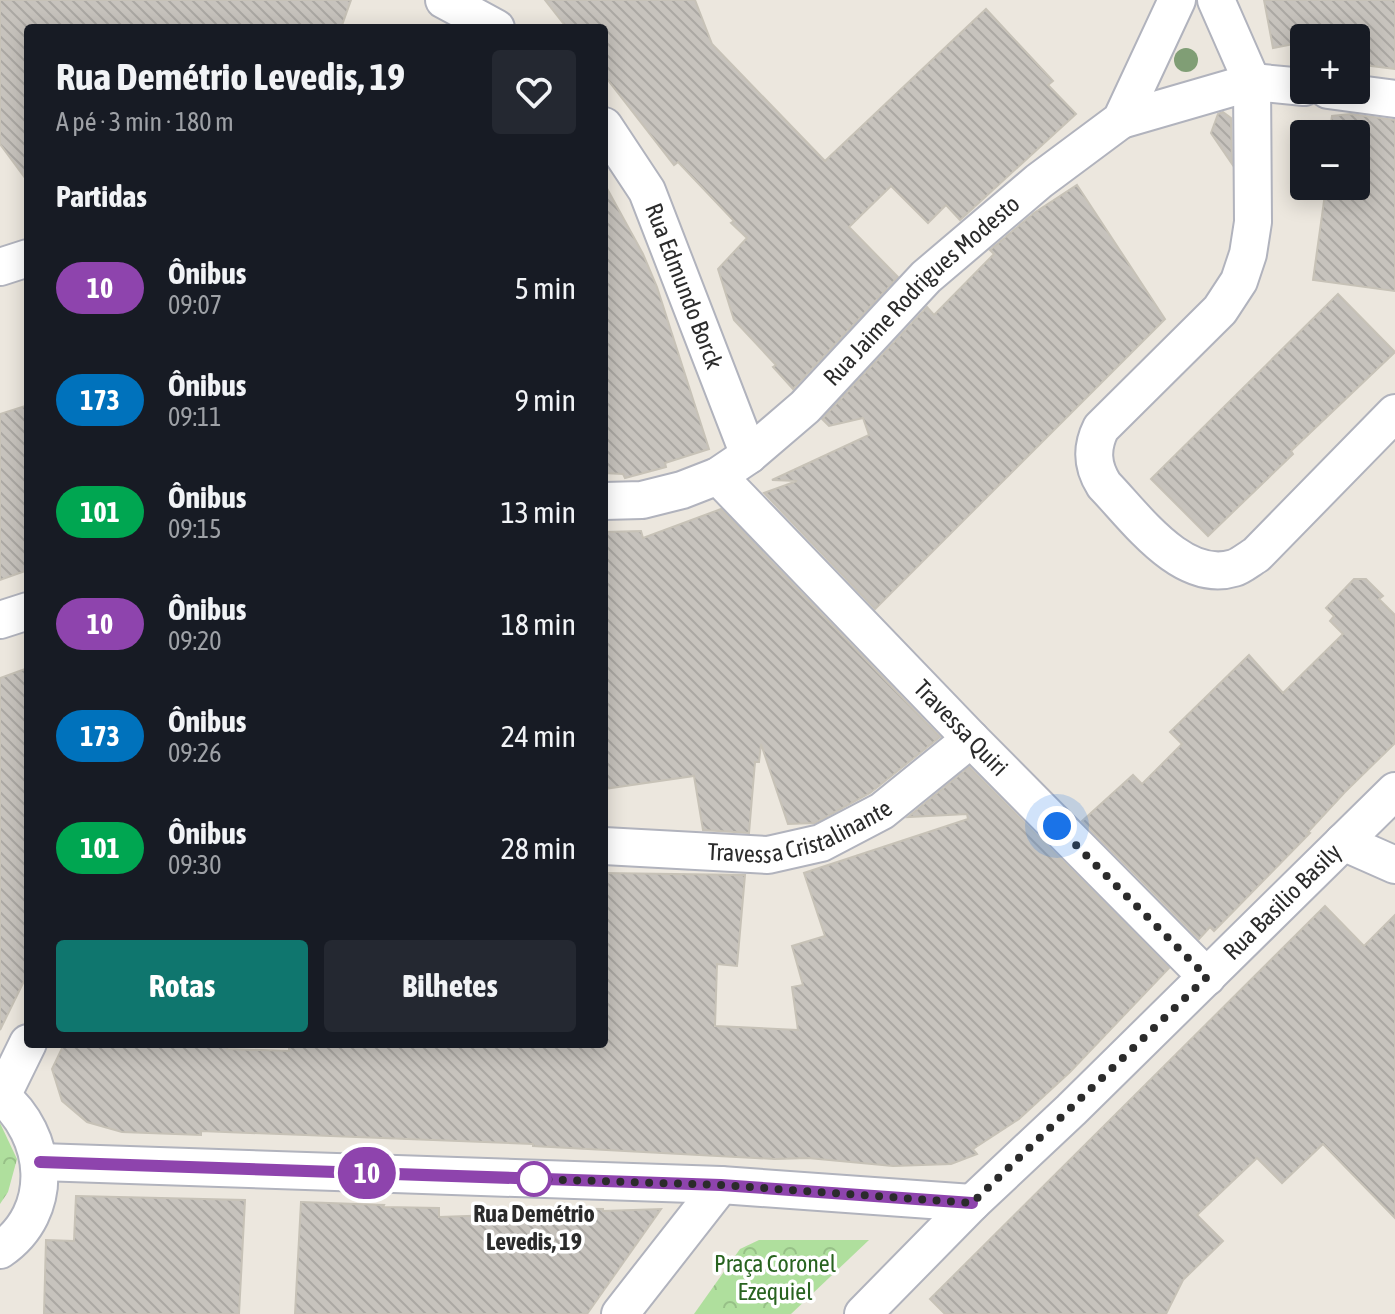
<!DOCTYPE html>
<html lang="pt">
<head>
<meta charset="utf-8">
<style>
	:root { --surface:#171b24; --page:#242831; --text:#f1f3f6; --muted:#9ea1a6; --accent:#0f766e }
	body { margin:0; font-family:"Asap Condensed",sans-serif; background:var(--page); color:var(--text); height:100vh; display:flex; flex-direction:column; font-size:30px; white-space:nowrap }
	* { box-sizing:border-box; margin:0 }
	p { font-size:26px; color:var(--muted) }
	.icon { flex:none; width:44px; height:44px; fill:none; stroke:currentColor; stroke-width:2; stroke-linecap:round; stroke-linejoin:round }
	.map { position:relative; flex:1; overflow:hidden }
	.side { position:absolute; left:24px; top:24px; width:584px; height:1024px; display:flex; flex-direction:column; background:var(--surface); border-radius:8px; box-shadow:0 4px 20px #0003 }
	.side>* { flex:none }
	.badge { padding:0 16px; border-radius:26px; font-size:28px; line-height:52px }
	.controls { position:absolute; left:1290px; top:24px; display:grid; gap:16px }
	.controls a { display:grid; place-items:center; width:80px; height:80px; border-radius:8px; background:var(--surface); box-shadow:0 4px 20px #0003; font-size:40px }
	.you { position:absolute; width:40px; height:40px; margin:-20px; border:6px solid #fff; border-radius:50%; background:#1a73e8; box-shadow:0 0 0 12px #1a73e833 }
	.map>.badge { position:absolute; translate:-50% -50%; box-shadow:0 0 0 4px #fff }
	h2 { padding:0 32px; font-size:30px; line-height:72px }
	.round { display:grid; place-items:center; flex:none; width:84px; height:84px; border-radius:8px; background:var(--page) }
	.summary { display:flex; align-items:center; justify-content:space-between; height:136px; padding:0 32px }
	h1 { font-size:38px; font-weight:700; line-height:60px }
	.action { display:flex; gap:16px; margin-top:auto; padding:16px 32px }
	.action a { flex:1; height:92px; border-radius:8px; background:var(--accent); color:#fff; font-size:32px; font-weight:700; line-height:92px; text-align:center }
	.action a+a { background:var(--page); color:var(--text) }
	ul { padding:0; list-style:none }
	li { display:flex; align-items:center; gap:24px; height:112px; padding:0 32px }
	li div { flex:1 }
	li b { display:block; font-size:30px }
	li em { font-style:normal }
	li .badge { min-width:88px; font-weight:700; text-align:center }
	.map>svg:first-child { display:block }
	.park { fill:url(#park-crowns) }
	.building { fill:url(#building-back-hatch); stroke:#c7c2b7; stroke-width:2 }
	.lines { fill:none; stroke-linecap:round; stroke-linejoin:round }
	.minor-casing { stroke:#b1b3bd; stroke-width:40 }
	.minor { stroke:#fff; stroke-width:36 }
	.tree { fill:#809e75 }
	.line-casing { stroke:#fff; stroke-width:18 }
	.line { stroke:#8e44ad; stroke-width:12 }
	.walk { stroke:#2b2b2b; stroke-width:8; stroke-dasharray:0 14.4 }
	.stop-dot { fill:#fff; stroke:#8e44ad; stroke-width:4 }
	.labels { text-anchor:middle; stroke-width:7; stroke-linejoin:round; paint-order:stroke }
	.street-label { font-size:24px; fill:#2b2b2b; stroke:#fff }
	.stop-label { font-size:24px; font-weight:bold; fill:#2b2b2b; stroke:#fff }
	.park-label { font-size:24px; fill:#28631f; stroke:#fff }
</style>
</head>
<body>
<div class="map">
<svg width="1395" height="1314" viewBox="0 0 1395 1314">
	<defs>
		<pattern id="park-crowns" width="20" height="18" patternUnits="userSpaceOnUse" patternTransform="scale(2)"><rect width="20" height="18" fill="#afdf9d"/><path d="M2 6a3 3 0 1 1 6 0M12 15a3 3 0 1 1 6 0" fill="none" stroke="#97c087"/></pattern>
		<pattern id="building-back-hatch" width="6" height="6" patternUnits="userSpaceOnUse" patternTransform="scale(2)"><rect width="6" height="6" fill="#c7c3bd"/><path d="M-1 5l2 2M0 0l6 6M5-1l2 2" fill="none" stroke="#aba8a3"/></pattern>
	</defs>
	<rect width="100%" height="100%" fill="#ece7de"/>
	<g class="park">
		<path d="M0,1123L17,1159L8,1192L0,1204Z"/>
		<path d="M759,1240H869L791,1314H694L740,1249Z"/>
	</g>
	<g class="building">
		<path d="M0,0H351L341,28H28V182L0,144Z"/>
		<path d="M545,0H695L712,44L825,161L986,9L1053,81L1048,85L1076,114L960,220L946,205L928,223L891,186L849,227L898,277L793,389L773,367L776,365L734,320L718,269L747,238L731,223L734,221L678,162L674,165L604,75V28H567Z"/>
		<path d="M1264,0H1395V69L1356,64V33L1327,38H1304V42L1273,48Z"/>
		<path d="M1223,112L1231,118L1232,164L1211,133L1218,114Z"/>
		<path d="M1351,114L1395,120V291L1313,280L1325,194L1320,193L1321,186H1356V134H1329L1332,116Z"/>
		<path d="M604,183L643,254L657,287L709,449L665,463L666,467L625,478L623,474L604,473Z"/>
		<path d="M1077,185L1165,319L875,609L764,493L797,481L772,480L869,435L863,418L829,426L822,419L927,307L934,315L994,254L990,250L1034,213Z"/>
		<path d="M1338,294L1395,352L1291,451L1293,454L1208,536L1151,479Z"/>
		<path d="M28,405V570L0,580V414Z"/>
		<path d="M721,509L940,737L870,793L815,823L788,824L761,744L759,762H755L749,833L703,830L694,776L604,789V532L641,531L643,538Z"/>
		<path d="M1354,579H1366L1383,596L1379,599L1395,615V743L1345,792L1308,832L1310,833L1214,931L1210,927L1199,939L1082,821L1133,775L1142,784L1182,744L1170,732L1249,655L1283,693L1343,634L1330,621L1334,616L1326,608Z"/>
		<path d="M28,668V973L0,1030V678Z"/>
		<path d="M969,767L1169,968L1070,1072L1019,1119L973,1149L977,1154L951,1164L893,1166L808,1158L775,1159L533,1146V1144L201,1131V1135L122,1132L87,1122L62,1101L52,1069L64,1044H228L227,1049L289,1051V1044H604V873L745,875L737,966L717,964L715,1026L798,1030L792,987L803,985L792,946L825,936L804,873L968,819L967,814L908,817Z"/>
		<path d="M1325,906L1364,946L1395,915V1218L1323,1144L1282,1183L1257,1158L1197,1215L1223,1241L1183,1280L1166,1314H945L930,1299Z"/>
		<path d="M76,1196L245,1200L239,1314H44L46,1240L74,1241Z"/>
		<path d="M301,1202L384,1205L383,1207L439,1208V1217L522,1214V1208L603,1209V1211L661,1209L587,1314H295Z"/>
	</g>
	<g class="lines">
		<defs>
			<g id="minor">
				<path d="M444,0L496,28"/>
				<path d="M1216,0L1252,82L1253,222L1248,254L1239,281L1220,310L1101,428C1091,448 1092,466 1104,485C1136,518 1182,584 1234,568C1241,566 1249,559 1256,555L1395,413"/>
				<path d="M1328,90L1395,99"/>
				<path d="M1121,120L1252,82L1304,87"/>
				<path id="s1" d="M604,126L647,191L749,455"/>
				<path d="M0,267L28,258"/>
				<path id="s2" d="M718,476L971,739L1207,977"/>
				<path id="s3" d="M604,501L642,500L682,490L718,476L749,455L805,407L926,277L1039,181L1121,120L1177,0"/>
				<path d="M0,620L28,611"/>
				<path d="M1343,842L1395,865"/>
				<path id="s4" d="M604,846L768,855L821,843L882,811L971,739"/>
				<path d="M0,1095C49,1135 56,1212 0,1250"/>
				<path d="M2,1096L28,1043"/>
				<path d="M40,1162L721,1185L972,1203"/>
				<path d="M620,1314L721,1185"/>
				<path id="s5" d="M863,1314L972,1203L1071,1110L1395,791"/>
			</g>
		</defs>
		<use href="#minor" class="minor-casing"/>
		<use href="#minor" class="minor"/>
	</g>
	<circle class="tree" cx="1186" cy="60" r="12"/>
	<g class="lines">
		<defs>
			<path id="line" d="M40,1162L721,1185L972,1203"/>
		</defs>
		<use href="#line" class="line-casing"/>
		<use href="#line" class="line"/>
		<path class="walk" d="M534,1179L721,1185L972,1203L1207,977L1057,826"/>
	</g>
	<circle class="stop-dot" cx="534" cy="1179" r="16"/>
	<g class="labels">
		<g class="street-label">
			<text dy="8" stroke="none"><textPath href="#s1" startOffset="180">Rua Edmundo Borck</textPath></text>
			<text dy="8" stroke="none"><textPath href="#s3" startOffset="394">Rua Jaime Rodrigues Modesto</textPath></text>
			<text dy="8" stroke="none"><textPath href="#s2" startOffset="350">Travessa Quiri</textPath></text>
			<text dy="8" stroke="none"><textPath href="#s4" startOffset="200">Travessa Cristalinante</textPath></text>
			<text dy="8" stroke="none"><textPath href="#s5" startOffset="588">Rua Basilio Basily</textPath></text>
		</g>
		<g class="stop-label">
			<text x="534" y="1222">Rua Demétrio<tspan x="534" dy="28">Levedis, 19</tspan></text>
		</g>
		<g class="park-label">
			<text x="775" y="1272">Praça Coronel<tspan x="775" dy="28">Ezequiel</tspan></text>
		</g>
	</g>
</svg>
<div class="controls">
<a>+</a>
<a>−</a>
</div>
<div class="you" style="left:1057px;top:826px"></div>
<b class="badge" style="left:367px;top:1173px;background:#8e44ad;color:#fff">10</b>
<section class="side">
<div class="summary"><div><h1>Rua Demétrio Levedis, 19</h1><p>A pé · 3 min · 180 m</p></div><a class="round"><svg class="icon" aria-label="heart" viewBox="0 0 24 24"><path d="M12 20l-8-8c-3-5 5-10 8-4 3-6 11-1 8 4z"/></svg></a></div>
<h2>Partidas</h2>
<ul>
<li><span class="badge" style="background:#8e44ad;color:#fff">10</span><div><b>Ônibus</b><p>09:07</p></div><em>5 min</em></li>
<li><span class="badge" style="background:#0072bc;color:#fff">173</span><div><b>Ônibus</b><p>09:11</p></div><em>9 min</em></li>
<li><span class="badge" style="background:#00a651;color:#fff">101</span><div><b>Ônibus</b><p>09:15</p></div><em>13 min</em></li>
<li><span class="badge" style="background:#8e44ad;color:#fff">10</span><div><b>Ônibus</b><p>09:20</p></div><em>18 min</em></li>
<li><span class="badge" style="background:#0072bc;color:#fff">173</span><div><b>Ônibus</b><p>09:26</p></div><em>24 min</em></li>
<li><span class="badge" style="background:#00a651;color:#fff">101</span><div><b>Ônibus</b><p>09:30</p></div><em>28 min</em></li>
</ul>
<div class="action"><a>Rotas</a><a>Bilhetes</a></div>
</section>
</div>
</body>
</html>
